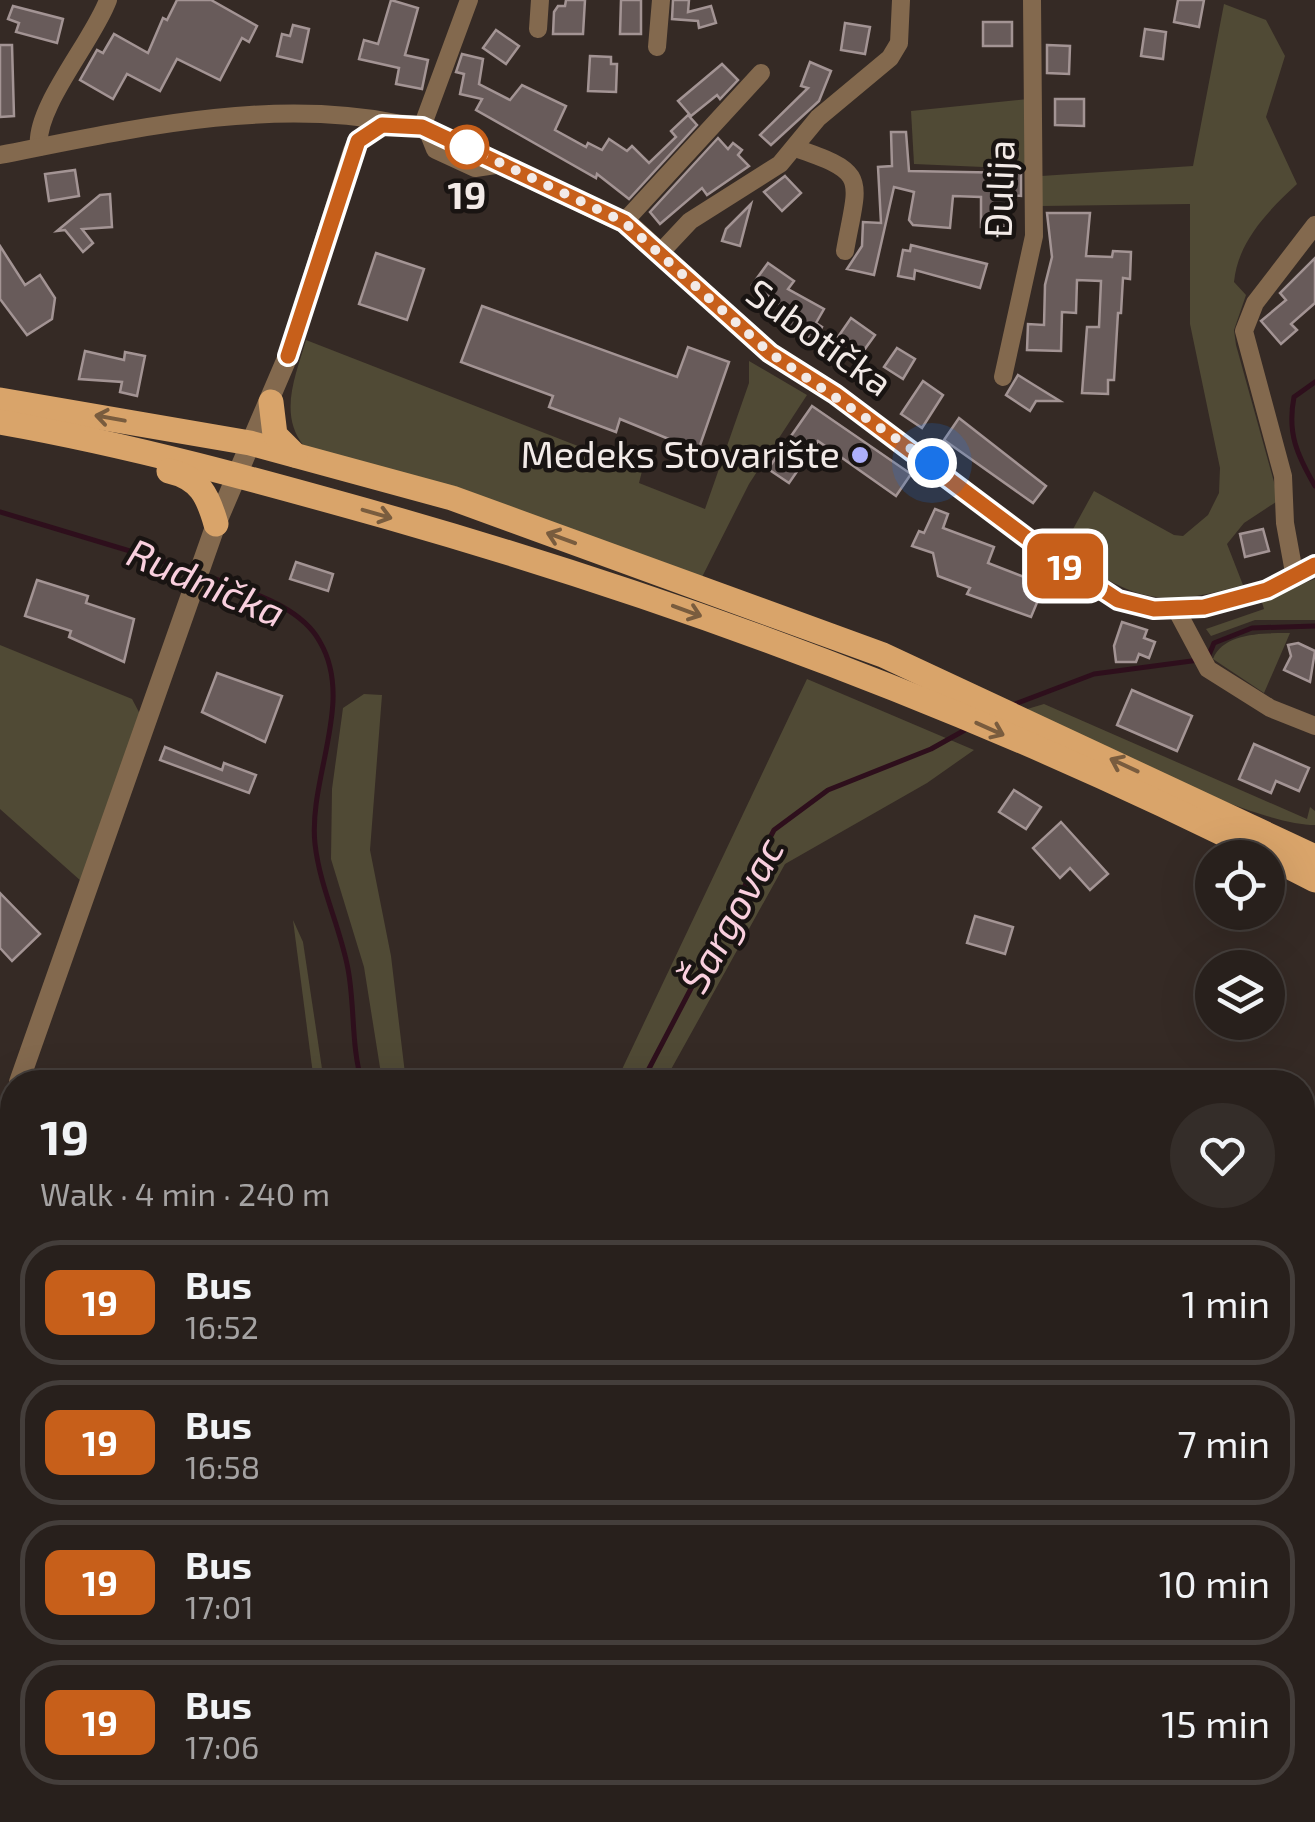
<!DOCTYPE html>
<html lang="en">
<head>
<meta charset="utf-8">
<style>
	:root { --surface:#28201c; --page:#342d29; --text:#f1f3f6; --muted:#a5a3a3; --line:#443e3b }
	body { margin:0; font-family:"Exo 2",sans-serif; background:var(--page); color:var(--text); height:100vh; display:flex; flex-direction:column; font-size:38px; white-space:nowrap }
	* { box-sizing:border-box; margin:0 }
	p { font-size:32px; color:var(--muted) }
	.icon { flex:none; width:55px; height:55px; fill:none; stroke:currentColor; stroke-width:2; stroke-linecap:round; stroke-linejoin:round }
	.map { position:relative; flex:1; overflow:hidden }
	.side { position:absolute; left:0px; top:1070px; width:1315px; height:752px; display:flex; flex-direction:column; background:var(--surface); border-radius:40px 40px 0 0; box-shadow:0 10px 40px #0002,0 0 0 2px var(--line) }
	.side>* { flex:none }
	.badge { padding:0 20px; border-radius:15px; font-size:35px; line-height:65px }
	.tools { position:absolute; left:1195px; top:840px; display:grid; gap:20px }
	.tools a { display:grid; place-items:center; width:90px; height:90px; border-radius:50%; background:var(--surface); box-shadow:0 10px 40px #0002,0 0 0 2px var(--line); font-size:50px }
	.you { position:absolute; width:50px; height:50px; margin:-25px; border:8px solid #fff; border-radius:50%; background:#1a73e8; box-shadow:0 0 0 15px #1a73e833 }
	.map>.badge { position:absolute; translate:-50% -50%; box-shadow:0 0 0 5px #fff }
	.round { display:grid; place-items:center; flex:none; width:105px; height:105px; border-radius:52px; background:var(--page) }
	.head { display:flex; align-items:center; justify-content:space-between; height:170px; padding:0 40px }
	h1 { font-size:48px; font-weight:700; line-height:75px }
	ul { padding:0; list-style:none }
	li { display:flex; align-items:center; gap:30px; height:125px; margin:0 20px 15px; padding:0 20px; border:5px solid var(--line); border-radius:40px }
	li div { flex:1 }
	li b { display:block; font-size:38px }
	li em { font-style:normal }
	li .badge { min-width:110px; font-weight:700; text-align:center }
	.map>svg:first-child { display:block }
	.green { fill:#504a35 }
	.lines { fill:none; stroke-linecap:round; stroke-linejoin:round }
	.stream { stroke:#2e0f1c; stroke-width:5 }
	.building { fill:#685b5a; stroke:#a39494; stroke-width:2.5 }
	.minor { stroke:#83694e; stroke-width:18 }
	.tertiary { stroke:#83694e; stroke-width:20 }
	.primary { stroke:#d9a46a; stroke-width:25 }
	.oneway { stroke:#795c3e }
	.line-casing { stroke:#fff; stroke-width:22 }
	.line { stroke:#c75f1a; stroke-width:15 }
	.walk { stroke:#f2eae7; stroke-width:10; stroke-dasharray:0 18 }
	.stop-dot { fill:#fff; stroke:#c75f1a; stroke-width:5 }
	.poi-dot { fill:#adaffb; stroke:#191412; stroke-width:4 }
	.labels { text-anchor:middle; stroke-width:9; stroke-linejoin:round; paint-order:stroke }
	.street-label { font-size:38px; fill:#f2eae7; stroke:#191412 }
	.stop-label { font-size:38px; font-weight:bold; fill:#f2eae7; stroke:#191412 }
	.poi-label { font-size:38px; fill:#f2eae7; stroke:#191412; text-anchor:end }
	.water-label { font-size:40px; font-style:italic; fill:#f9cfde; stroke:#191412 }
</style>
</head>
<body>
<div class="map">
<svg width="1315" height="1822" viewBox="0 0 1315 1822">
	<rect width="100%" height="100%" fill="#352a25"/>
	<g class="green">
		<path d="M1224,4L1266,20L1285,56L1266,117L1297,184C1268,211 1238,241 1234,282L1246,295L1234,330L1236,345L1279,500L1244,523L1227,544L1243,585C1155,610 1135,599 1061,551L1094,491L1174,535L1183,536L1208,515L1219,493L1220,468L1190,324V204L1042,206L1041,176L1193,166Z"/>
		<path d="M1028,99L1030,169L914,164L911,111Z"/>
		<path d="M306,340L642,471L639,483L705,509L749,383V361L807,395L749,484L701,579L304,446C278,414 296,375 306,340Z"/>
		<path d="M1315,579V620H1255L1211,636L1206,629L1264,609L1261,599Z"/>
		<path d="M1290,633L1264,693L1213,659C1223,632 1266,633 1290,633Z"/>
		<path d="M0,645L132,699L140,714L81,881L0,809Z"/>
		<path d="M807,679L974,750L927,783L785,864L664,1082H616Z"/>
		<path d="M364,694L382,695L370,850L391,956L406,1082L382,1080L364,967L331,859L332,789L343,708Z"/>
		<path d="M1044,704L1307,819L1310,807L1315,811V825C1251,825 1090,740 1024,710Z"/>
		<path d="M293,920L303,942L324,1082H314Z"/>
	</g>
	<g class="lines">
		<g class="stream">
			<path d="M1315,382L1294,397C1287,433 1297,455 1315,486"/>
			<path d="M0,512L193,570"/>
			<path d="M203,574C241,590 299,603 320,642C355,702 308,778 315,844C320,888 340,926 348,969C355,1006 351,1047 362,1082"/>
			<path d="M1209,655L1214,643L1252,628L1315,626"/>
			<path d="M1015,704L1094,674L1199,660"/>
			<path d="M642,1082L774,830L828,790L931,749L965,730"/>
			<path d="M869,1810L881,1822"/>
		</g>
	</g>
	<g class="building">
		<path d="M177,0H211L257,26L249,42L242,38L220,80L177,59L160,91L127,74L113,99L80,80L97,50L103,53L114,34L148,53L163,18L167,20Z"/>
		<path d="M391,0L418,8L405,55L428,60L422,89L396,84L399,68L359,59L364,40L378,44Z"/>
		<path d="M566,0H585L583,34H553L554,12L558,6H565Z"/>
		<path d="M621,0H641V34H620Z"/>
		<path d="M673,0H689L688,12L711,6L716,23L699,28L698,21L672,19Z"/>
		<path d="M1178,0H1204L1199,27L1174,22Z"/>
		<path d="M13,6L63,19L57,43L16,32L19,23L8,19Z"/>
		<rect x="983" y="22" width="29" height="24"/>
		<path d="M845,23L870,27L865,54L841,50Z"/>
		<path d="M293,25L309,29L302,62L277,56L282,34L290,36Z"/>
		<path d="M1145,29L1166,32L1163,59L1141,56Z"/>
		<path d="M496,30L519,46L506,64L483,48Z"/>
		<path d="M0,45H12L14,116L0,117Z"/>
		<path d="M1047,45L1070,46L1069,74L1047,73Z"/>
		<path d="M462,54L483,59L479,84L510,100L522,85L566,106L555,130L586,147L588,143L602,150L609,139L627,151L632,146L649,163L676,137L671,131L688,115L697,125L629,199L597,174L596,178L476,110L482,99L460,94L464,74L456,72Z"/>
		<path d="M590,56L611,57V64H617L616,92L588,91Z"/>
		<path d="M810,62L831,71L819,101L771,145L760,135L808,88L801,86Z"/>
		<path d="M722,64L738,80L720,99L717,95L691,116L678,101Z"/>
		<path d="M1055,99H1084V126L1055,125Z"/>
		<path d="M891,132H906L909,171L1021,173V196L1009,195V227H981V197L953,196L950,228L913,225L909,220L914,192L894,187L874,275L847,269L862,246L863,222L881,223L878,167L892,166Z"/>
		<path d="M718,138L728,149L733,143L742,150L738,155L749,166L707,195L702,188L660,224L650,212Z"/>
		<path d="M75,170L79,196L49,201L45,174Z"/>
		<path d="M785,176L801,193L782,211L764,192Z"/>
		<path d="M110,194L112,227L82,229L93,243L83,252L65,230L57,231L100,195Z"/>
		<path d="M751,204L740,246L722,241L726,229Z"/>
		<path d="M1047,213H1090L1086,256L1112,257L1113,251L1131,252L1130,279L1123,278L1121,313H1118L1114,380H1108V394L1082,393L1087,327H1099L1101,281L1077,280L1076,313L1062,312L1061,351L1027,350L1028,324L1044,325L1045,285L1052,257Z"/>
		<path d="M911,245L987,264L980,288L915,270L914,279L898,276L903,250L910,251Z"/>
		<path d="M0,246L25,285L40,275L55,298L52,319L27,335L0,299Z"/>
		<path d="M376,253L424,269L407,320L359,304Z"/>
		<path d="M1315,258V303L1291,324L1297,330L1281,344L1261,321L1286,300L1280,293Z"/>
		<path d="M768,263L794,281L788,289L824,309L816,323L822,327L815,340L783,322L789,311L752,285Z"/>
		<path d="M482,306L677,377L688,347L729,362L698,451L620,419L616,432L549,407L553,396L461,362Z"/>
		<path d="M851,318L875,335L862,353L838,337Z"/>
		<path d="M897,348L915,359L903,379L884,367Z"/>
		<path d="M85,351L124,360L125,352L145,356L137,396L120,392L122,382L79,379Z"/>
		<path d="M1018,375L1034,385L1060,401H1036L1030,411L1006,395Z"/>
		<path d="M923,381L943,395L922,428L901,414Z"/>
		<path d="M812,406L911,474L896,496L818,441L789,483L768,469Z"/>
		<path d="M959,418L1046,486L1033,503L944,440Z"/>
		<path d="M935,509L948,514L943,528L994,547L988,563L1032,580L1041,593L1031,617L967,594L970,588L938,576L933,553L912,546L919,531L924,533Z"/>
		<path d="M1263,529L1269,551L1245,557L1240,534Z"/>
		<path d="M296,562L333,574L328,591L290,579Z"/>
		<path d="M37,580L88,596L86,603L134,619L124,662L69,637L71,631L25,616Z"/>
		<path d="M1122,622L1147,630L1144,638L1155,642L1149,658L1139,654L1136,662H1116L1114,646Z"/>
		<path d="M1298,643L1315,651L1310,682L1284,670L1291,656L1288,645Z"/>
		<path d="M217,673L282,696L265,742L202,712Z"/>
		<path d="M1132,690L1192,716L1177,751L1117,725Z"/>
		<path d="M1254,744L1309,768L1299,791L1276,781L1271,793L1239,779Z"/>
		<path d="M165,747L222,770L224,763L256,775L249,793L160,760Z"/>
		<path d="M1014,790L1041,807L1026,829L999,812Z"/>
		<path d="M1061,822L1108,874L1090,890L1070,868L1060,878L1033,848Z"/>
		<path d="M0,893L40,934L12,961L0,948Z"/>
		<path d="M975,916L1013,927L1005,954L967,943Z"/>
	</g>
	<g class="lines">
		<g class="minor">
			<path d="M538,29L540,0"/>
			<path d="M657,47L661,0"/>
			<path d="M422,127L469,0"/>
			<path d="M39,147C34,108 93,41 108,0"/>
			<path d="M795,148C870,173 858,178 845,251"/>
			<path d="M0,155C127,130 267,97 396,123"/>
			<path d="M624,222L761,73"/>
			<path d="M660,253L690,221L780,164L818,118L890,58L899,43L901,0"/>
			<path d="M1003,377L1034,236L1032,0"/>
			<path d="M1295,578L1285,523L1283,476L1244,331L1255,303L1315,225"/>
			<path d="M1176,609L1208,669L1270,708L1315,726"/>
		</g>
		<g class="tertiary">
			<path d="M428,129L436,149L475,167L502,163"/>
			<path d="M19,1082L216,524L288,356L353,151C367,122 393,122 422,127L632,227L770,353L835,394L1049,555L1118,600L1154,609L1204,607L1267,590L1315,565"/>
			<path d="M0,1137L12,1102"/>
		</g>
		<g class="primary">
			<path d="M0,400L250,443L452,498L883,655L1315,857"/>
			<path d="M271,402L275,435L295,455"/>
			<path d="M0,422C131,445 260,481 388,517C707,608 1020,727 1315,880"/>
			<path d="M169,471C200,478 208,496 216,524"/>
		</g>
	</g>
	<defs><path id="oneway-shaft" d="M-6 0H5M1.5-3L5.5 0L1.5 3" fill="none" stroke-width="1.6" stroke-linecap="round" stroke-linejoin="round" transform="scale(2.5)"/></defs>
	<g class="oneway">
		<use href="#oneway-shaft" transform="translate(110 418) rotate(-170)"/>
		<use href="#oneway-shaft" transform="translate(377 514) rotate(16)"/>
		<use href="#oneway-shaft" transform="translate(561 538) rotate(-160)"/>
		<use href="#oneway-shaft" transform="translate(687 611) rotate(20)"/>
		<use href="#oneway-shaft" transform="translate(990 729) rotate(24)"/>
		<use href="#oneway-shaft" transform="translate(1124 765) rotate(-155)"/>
	</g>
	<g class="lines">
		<defs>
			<path id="line" d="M288,356L358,141L382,125L422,127L624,222L770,353L835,394L1048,554L1118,600L1154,609L1204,607L1267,590L1315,565"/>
		</defs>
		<use href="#line" class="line-casing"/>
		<use href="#line" class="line"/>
		<path class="walk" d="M467,147L624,222L770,353L932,463"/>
	</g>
	<circle class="stop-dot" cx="467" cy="147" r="20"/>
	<circle class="poi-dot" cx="860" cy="455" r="10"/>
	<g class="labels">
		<g class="street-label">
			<text transform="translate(1000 189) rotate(-88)" y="13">Đulija</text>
			<text transform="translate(819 338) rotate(36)" y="13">Subotička</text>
		</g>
		<g class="stop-label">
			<text x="467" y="209">19</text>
		</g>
		<g class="poi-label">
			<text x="840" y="468">Medeks Stovarište</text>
		</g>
		<g class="water-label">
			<text transform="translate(206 583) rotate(23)" y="14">Rudnička</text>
			<text transform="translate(732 915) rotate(-61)" y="14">Šargovac</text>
		</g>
	</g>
</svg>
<div class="tools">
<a><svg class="icon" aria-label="locate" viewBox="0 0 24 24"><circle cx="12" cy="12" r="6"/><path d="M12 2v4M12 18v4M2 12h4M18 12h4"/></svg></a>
<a><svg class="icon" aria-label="layers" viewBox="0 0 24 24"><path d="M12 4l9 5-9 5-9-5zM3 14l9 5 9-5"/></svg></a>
</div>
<div class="you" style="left:932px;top:463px"></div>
<b class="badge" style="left:1065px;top:566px;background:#c75f1a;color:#fff">19</b>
<section class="side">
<div class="head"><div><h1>19</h1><p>Walk · 4 min · 240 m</p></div><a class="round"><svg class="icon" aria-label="heart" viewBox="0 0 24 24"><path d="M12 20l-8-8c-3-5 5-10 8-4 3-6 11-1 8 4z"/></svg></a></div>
<ul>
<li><span class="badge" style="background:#c75f1a;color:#fff">19</span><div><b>Bus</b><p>16:52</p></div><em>1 min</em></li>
<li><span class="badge" style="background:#c75f1a;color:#fff">19</span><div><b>Bus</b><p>16:58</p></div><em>7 min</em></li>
<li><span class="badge" style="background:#c75f1a;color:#fff">19</span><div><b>Bus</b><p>17:01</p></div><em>10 min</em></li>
<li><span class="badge" style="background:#c75f1a;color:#fff">19</span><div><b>Bus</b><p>17:06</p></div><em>15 min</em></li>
</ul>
</section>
</div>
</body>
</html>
